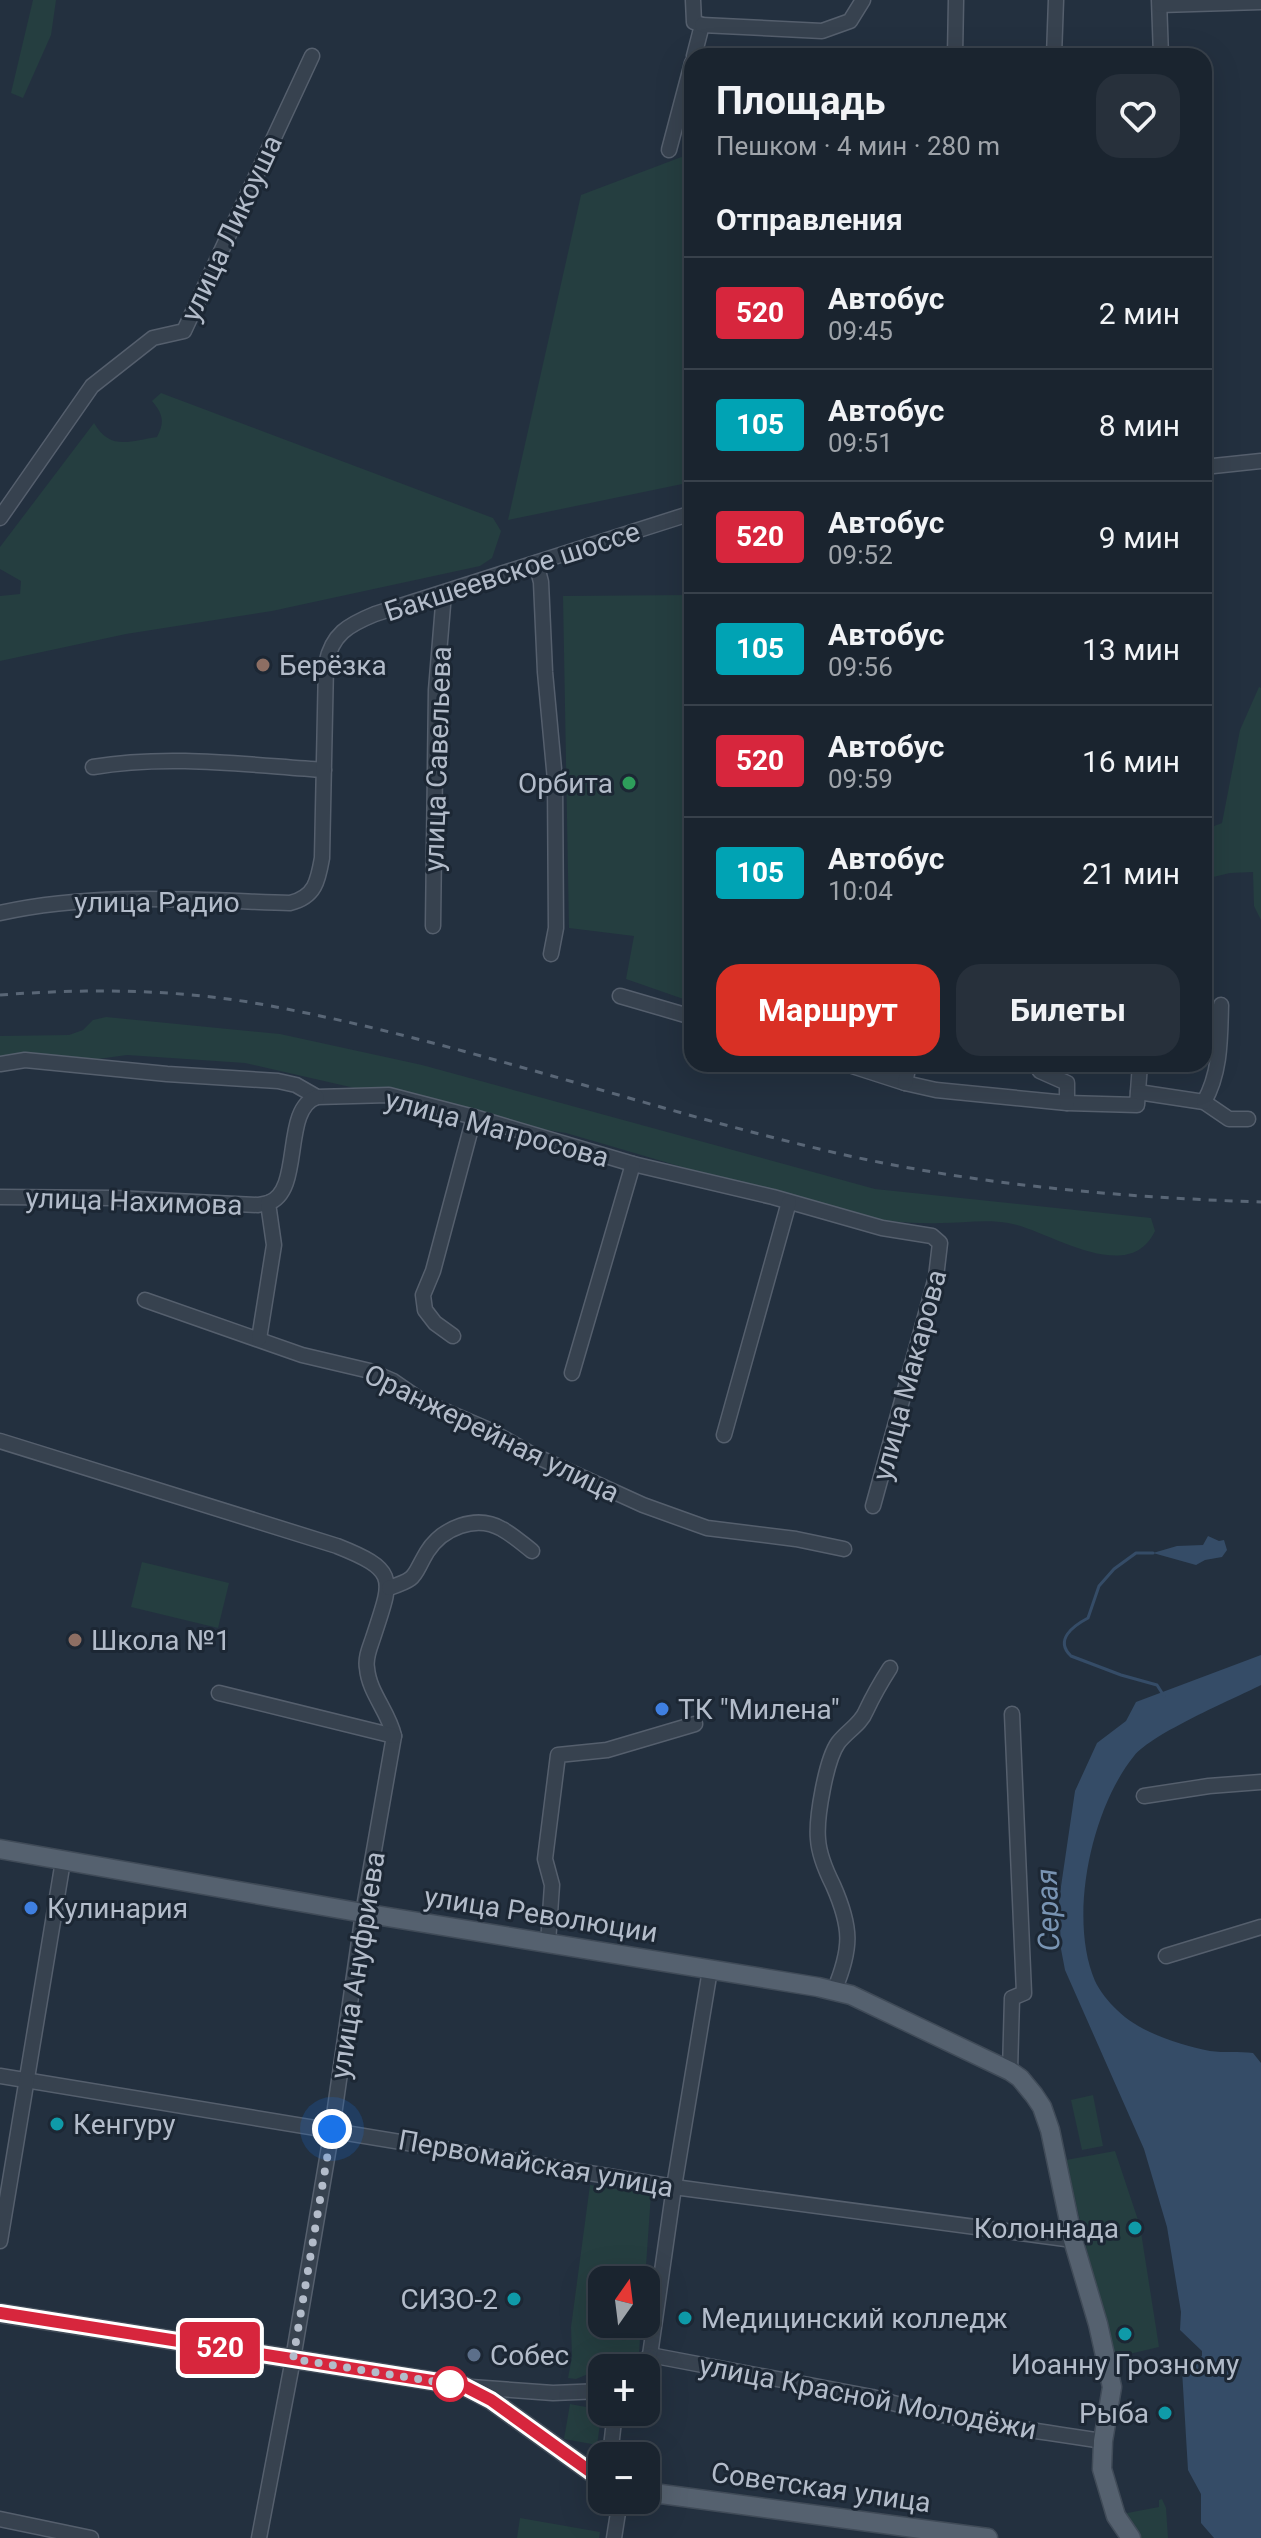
<!DOCTYPE html>
<html lang="ru">
<head>
<meta charset="utf-8">
<style>
	:root { --surface:#1a242f; --page:#27303b; --text:#f1f3f6; --muted:#9fa4aa; --line:#38414b; --accent:#d93025 }
	body { margin:0; font-family:Roboto,sans-serif; background:var(--page); color:var(--text); height:100vh; display:flex; flex-direction:column; font-size:30px; white-space:nowrap }
	* { box-sizing:border-box; margin:0 }
	p { font-size:26px; color:var(--muted) }
	.icon { flex:none; width:44px; height:44px; fill:none; stroke:currentColor; stroke-width:2; stroke-linecap:round; stroke-linejoin:round }
	.map { position:relative; flex:1; overflow:hidden }
	.details { position:absolute; left:684px; top:48px; width:528px; height:1024px; display:flex; flex-direction:column; background:var(--surface); border-radius:24px; box-shadow:0 8px 32px #0002,0 0 0 2px var(--line) }
	.details>* { flex:none }
	.badge { padding:0 16px; border-radius:6px; font-size:28px; line-height:52px }
	.needle { width:52px; rotate:14deg }
	.controls { position:absolute; left:588px; top:2266px; display:grid; gap:16px }
	.controls a { display:grid; place-items:center; width:72px; height:72px; border-radius:16px; background:var(--surface); box-shadow:0 8px 32px #0002,0 0 0 2px var(--line); font-size:40px }
	.you { position:absolute; width:40px; height:40px; margin:-20px; border:6px solid #fff; border-radius:50%; background:#1a73e8; box-shadow:0 0 0 12px #1a73e833 }
	.map>.badge { position:absolute; translate:-50% -50%; box-shadow:0 0 0 4px #fff }
	h2 { padding:0 32px; font-size:30px; line-height:72px }
	.round { display:grid; place-items:center; flex:none; width:84px; height:84px; border-radius:24px; background:var(--page) }
	.head { display:flex; align-items:center; justify-content:space-between; height:136px; padding:0 32px }
	h1 { font-size:38px; font-weight:700; line-height:60px }
	.button { display:flex; gap:16px; margin-top:auto; padding:16px 32px }
	.button a { flex:1; height:92px; border-radius:24px; background:var(--accent); color:#fff; font-size:32px; font-weight:700; line-height:92px; text-align:center }
	.button a+a { background:var(--page); color:var(--text) }
	ul { padding:0; list-style:none }
	li { display:flex; align-items:center; gap:24px; height:112px; padding:0 32px; border-top:2px solid var(--line) }
	li div { flex:1 }
	li b { display:block; font-size:30px }
	li em { font-style:normal }
	li .badge { min-width:88px; font-weight:700; text-align:center }
	.map>svg:first-child { display:block }
	.green { fill:#253e40 }
	.water { fill:#354c67 }
	.lines { fill:none; stroke-linecap:round; stroke-linejoin:round }
	.stream { stroke:#354c67; stroke-width:3 }
	.minor-casing { stroke:#555f6d; stroke-width:17 }
	.major-casing { stroke:#404b58; stroke-width:21 }
	.minor { stroke:#37424f; stroke-width:14 }
	.major { stroke:#55616f; stroke-width:18 }
	.rail { stroke:#596676; stroke-width:3; stroke-dasharray:8 8; stroke-linecap:butt }
	.line-casing { stroke:#fff; stroke-width:18 }
	.line { stroke:#d7263d; stroke-width:12 }
	.walk { stroke:#b3bcca; stroke-width:8; stroke-dasharray:0 14.4 }
	.education-dot { fill:#8d6e63; stroke:#1c2734; stroke-width:3 }
	.leisure-dot { fill:#2e9e5b; stroke:#1c2734; stroke-width:3 }
	.shop-dot { fill:#3f7fe0; stroke:#1c2734; stroke-width:3 }
	.culture-dot { fill:#0f9aa8; stroke:#1c2734; stroke-width:3 }
	.service-dot { fill:#5c6f8a; stroke:#1c2734; stroke-width:3 }
	.stop-dot { fill:#fff; stroke:#d7263d; stroke-width:4 }
	.labels { text-anchor:middle; stroke-width:6; stroke-linejoin:round; paint-order:stroke }
	.street-label { font-size:28px; fill:#b3bcca; stroke:#1c2734 }
	.poi-label { font-size:28px; fill:#b3bcca; stroke:#1c2734; text-anchor:start }
	.water-label { font-size:30px; font-style:italic; fill:#7994b3; stroke:#1c2734 }
</style>
</head>
<body>
<div class="map">
<svg width="1261" height="2538" viewBox="0 0 1261 2538">
	<rect width="100%" height="100%" fill="#23303f"/>
	<g class="green">
		<path d="M33,0H56L51,35L23,98L11,93Z"/>
		<path d="M692,153V482L508,520L581,195Z"/>
		<path d="M161,393L493,518L501,531L492,558L480,566L272,611L126,634L0,661V596L20,594L21,581L0,569V547L94,423C110,451 130,441 157,437C165,422 163,414 152,401Z"/>
		<path d="M691,595L687,638L692,639V1002L626,979L634,936L569,928L563,596Z"/>
		<path d="M1259,687L1261,688V920L1254,906L1253,872L1230,873L1209,878L1204,890V830L1222,823L1240,730Z"/>
		<path d="M106,1017L280,1034L422,1065L875,1189L1151,1218L1155,1231C1128,1288 1047,1229 1008,1223C987,1219 962,1223 941,1223C913,1224 884,1221 856,1218C825,1213 793,1200 763,1191C697,1171 631,1152 566,1133L521,1126L245,1063L127,1055L98,1059L0,1057V1036L69,1035L83,1030L93,1020Z"/>
		<path d="M142,1562L229,1583L218,1628L131,1607Z"/>
		<path d="M1093,2095L1103,2146L1082,2150L1071,2100Z"/>
		<path d="M1115,2151L1140,2226L1159,2347L1112,2358L1066,2160Z"/>
		<path d="M590,2185L651,2194L645,2280H602V2324H641L639,2353L576,2379L568,2378L572,2357L571,2327Z"/>
		<path d="M570,2404L602,2410L597,2445L564,2439Z"/>
		<path d="M1162,2499L1166,2508L1168,2538H1141L1131,2529L1122,2514L1159,2507V2500Z"/>
		<path d="M520,2518L600,2532L599,2538H517Z"/>
	</g>
	<g class="water">
		<path d="M1208,1536L1219,1541L1224,1540L1227,1550L1222,1557L1205,1560L1196,1565L1153,1553L1177,1546L1203,1545Z"/>
		<path d="M1261,1655V1685C1231,1700 1153,1733 1134,1756C1091,1809 1068,1918 1095,1981C1099,1990 1109,2003 1117,2010C1139,2032 1179,2045 1210,2051C1224,2053 1239,2051 1253,2053L1261,2063V2538H1214L1201,2523V2494L1188,2470L1182,2370L1202,2356V2351L1180,2330L1181,2312L1167,2227L1144,2149L1065,1970L1061,1949L1059,1900L1075,1791L1097,1743L1126,1721L1136,1702Z"/>
	</g>
	<g class="lines">
		<path class="stream" d="M1153,1553H1136L1114,1569L1099,1586L1088,1618C1073,1626 1054,1640 1071,1656L1121,1675L1157,1685L1164,1696"/>
		<defs>
			<g id="minor">
				<path d="M693,0L694,22L702,25L694,56"/>
				<path d="M1159,0L1161,56"/>
				<path d="M1160,5L1261,2"/>
				<path d="M702,25L822,31L850,21L863,0"/>
				<path d="M955,56L956,0"/>
				<path d="M1054,56L1056,0"/>
				<path d="M669,150L692,63"/>
				<path d="M1204,467L1261,461"/>
				<path d="M0,518L92,386L153,338L184,331L312,56"/>
				<path d="M536,563L541,582L545,672L555,780L556,928L551,954"/>
				<path d="M93,767C169,754 247,765 324,770"/>
				<path d="M0,913C95,892 194,900 290,903C315,897 318,881 322,858L326,664C332,634 348,625 375,614L692,513"/>
				<path d="M433,926L436,690L444,593"/>
				<path d="M620,996L692,1017"/>
				<path d="M0,1064L25,1060L167,1074L278,1081L296,1085L317,1097L389,1095L474,1117L633,1164L773,1197L882,1228L932,1236L940,1243L936,1277L873,1506"/>
				<path d="M846,1064L905,1083L936,1090L1067,1103L1137,1105L1140,1064"/>
				<path d="M1035,1064L1040,1071L1067,1083V1103"/>
				<path d="M905,1083L909,1064"/>
				<path d="M1138,1092L1204,1102L1229,1119H1248"/>
				<path d="M1204,1102C1221,1072 1220,1038 1221,1005"/>
				<path d="M0,1197L115,1198L258,1205L268,1203"/>
				<path d="M145,1300L302,1355L370,1371L393,1381L422,1401L489,1430L531,1454L643,1505L707,1528L796,1539L844,1549"/>
				<path d="M453,1336L435,1323L425,1310L423,1295L433,1271L474,1117"/>
				<path d="M259,1339L274,1245L268,1203C304,1191 281,1109 317,1097"/>
				<path d="M572,1373L633,1164"/>
				<path d="M724,1435L789,1202"/>
				<path d="M0,1441L337,1546C400,1571 392,1579 373,1638C370,1647 365,1658 367,1668C369,1693 389,1712 394,1736L363,1913L332,2129L293,2359L259,2538"/>
				<path d="M389,1588C419,1578 412,1577 427,1552C442,1528 476,1514 502,1529C513,1535 523,1544 532,1551"/>
				<path d="M219,1693L394,1736"/>
				<path d="M1144,1796L1209,1786L1261,1782"/>
				<path d="M548,1943L552,1885L545,1859L558,1755L607,1750L695,1724"/>
				<path d="M1166,1956L1261,1927"/>
				<path d="M834,1991C852,1948 852,1928 833,1885C826,1871 819,1855 818,1839C816,1818 826,1760 838,1743C846,1732 861,1724 866,1711C873,1696 881,1682 890,1668"/>
				<path d="M1010,2071L1012,1998L1024,1993L1012,1714"/>
				<path d="M0,2076L674,2187L1073,2240"/>
				<path d="M0,2241L63,1861"/>
				<path d="M650,2355L872,2397C947,2420 1026,2429 1103,2441"/>
				<path d="M650,2355L674,2187L710,1970"/>
				<path d="M638,2368L650,2355"/>
				<path d="M471,2387L553,2393L602,2391"/>
				<path d="M610,2456L615,2412"/>
				<path d="M0,2519L91,2538"/>
				<path d="M614,2538L620,2500"/>
			</g>
			<g id="major">
				<path d="M0,1849L363,1913L818,1987L851,1995L1010,2071L1020,2078L1034,2095L1042,2107L1050,2130L1073,2240L1098,2324L1112,2387L1103,2441L1102,2469L1116,2516L1131,2538"/>
				<path d="M0,2313L464,2386L491,2400L602,2480"/>
				<path d="M646,2492L988,2538"/>
			</g>
		</defs>
		<use href="#minor" class="minor-casing"/>
		<use href="#major" class="major-casing"/>
		<use href="#minor" class="minor"/>
		<use href="#major" class="major"/>
		<path class="rail" d="M0,995C92,988 186,989 276,1007C455,1041 630,1103 807,1146C955,1183 1109,1197 1261,1202"/>
	</g>
	<g class="lines">
		<defs>
			<path id="line" d="M0,2313L464,2386L491,2400L602,2480"/>
		</defs>
		<use href="#line" class="line-casing"/>
		<use href="#line" class="line"/>
		<path class="walk" d="M332,2129L293,2359L456,2385L450,2384"/>
	</g>
	<g class="education-dot">
		<circle cx="263" cy="665" r="8"/>
		<circle cx="75" cy="1640" r="8"/>
	</g>
	<circle class="leisure-dot" cx="629" cy="783" r="8"/>
	<g class="shop-dot">
		<circle cx="662" cy="1709" r="8"/>
		<circle cx="31" cy="1908" r="8"/>
	</g>
	<g class="culture-dot">
		<circle cx="57" cy="2124" r="8"/>
		<circle cx="1135" cy="2228" r="8"/>
		<circle cx="514" cy="2299" r="8"/>
		<circle cx="685" cy="2318" r="8"/>
		<circle cx="1125" cy="2334" r="8"/>
		<circle cx="1165" cy="2413" r="8"/>
	</g>
	<circle class="service-dot" cx="474" cy="2355" r="8"/>
	<circle class="stop-dot" cx="450" cy="2384" r="16"/>
	<g class="labels">
		<g class="street-label">
			<text transform="translate(231 228) rotate(-65)" y="10">улица Ликоуша</text>
			<text transform="translate(512 571) rotate(-18)" y="10">Бакшеевское шоссе</text>
			<text transform="translate(437 759) rotate(-88)" y="10">улица Савельева</text>
			<text x="157" y="912">улица Радио</text>
			<text transform="translate(497 1128) rotate(15)" y="10">улица Матросова</text>
			<text transform="translate(134 1201) rotate(2)" y="10">улица Нахимова</text>
			<text transform="translate(909 1375) rotate(-75)" y="10">улица Макарова</text>
			<text transform="translate(492 1433) rotate(26)" y="10">Оранжерейная улица</text>
			<text transform="translate(541 1914) rotate(9)" y="10">улица Революции</text>
			<text transform="translate(357 1965) rotate(-81)" y="10">улица Ануфриева</text>
			<text transform="translate(536 2163) rotate(10)" y="10">Первомайская улица</text>
			<text transform="translate(868 2397) rotate(11)" y="10">улица Красной Молодёжи</text>
			<text transform="translate(821 2487) rotate(8)" y="10">Советская улица</text>
		</g>
		<g class="poi-label">
			<text x="279" y="675">Берёзка</text>
			<text x="613" y="793" text-anchor="end">Орбита</text>
			<text x="91" y="1650">Школа №1</text>
			<text x="678" y="1719">ТК "Милена"</text>
			<text x="47" y="1918">Кулинария</text>
			<text x="73" y="2134">Кенгуру</text>
			<text x="1119" y="2238" text-anchor="end">Колоннада</text>
			<text x="498" y="2309" text-anchor="end">СИЗО-2</text>
			<text x="701" y="2328">Медицинский колледж</text>
			<text x="490" y="2365">Собес</text>
			<text x="1125" y="2374" text-anchor="middle">Иоанну Грозному</text>
			<text x="1149" y="2423" text-anchor="end">Рыба</text>
		</g>
		<g class="water-label">
			<text transform="translate(1048 1910) rotate(-92)" y="10">Серая</text>
		</g>
	</g>
</svg>
<div class="controls">
<a><svg class="needle" viewBox="-14 -14 28 28"><path d="M0-13l5 13h-10z" fill="#e53935"/><path d="M0 13l5-13h-10z" fill="#9fa4aa"/></svg></a>
<a>+</a>
<a>−</a>
</div>
<div class="you" style="left:332px;top:2129px"></div>
<b class="badge" style="left:220px;top:2348px;background:#d7263d;color:#fff">520</b>
<section class="details">
<div class="head"><div><h1>Площадь</h1><p>Пешком · 4 мин · 280 m</p></div><a class="round"><svg class="icon" aria-label="heart" viewBox="0 0 24 24"><path d="M12 20l-8-8c-3-5 5-10 8-4 3-6 11-1 8 4z"/></svg></a></div>
<h2>Отправления</h2>
<ul>
<li><span class="badge" style="background:#d7263d;color:#fff">520</span><div><b>Автобус</b><p>09:45</p></div><em>2 мин</em></li>
<li><span class="badge" style="background:#00a3b4;color:#fff">105</span><div><b>Автобус</b><p>09:51</p></div><em>8 мин</em></li>
<li><span class="badge" style="background:#d7263d;color:#fff">520</span><div><b>Автобус</b><p>09:52</p></div><em>9 мин</em></li>
<li><span class="badge" style="background:#00a3b4;color:#fff">105</span><div><b>Автобус</b><p>09:56</p></div><em>13 мин</em></li>
<li><span class="badge" style="background:#d7263d;color:#fff">520</span><div><b>Автобус</b><p>09:59</p></div><em>16 мин</em></li>
<li><span class="badge" style="background:#00a3b4;color:#fff">105</span><div><b>Автобус</b><p>10:04</p></div><em>21 мин</em></li>
</ul>
<div class="button"><a>Маршрут</a><a>Билеты</a></div>
</section>
</div>
</body>
</html>
